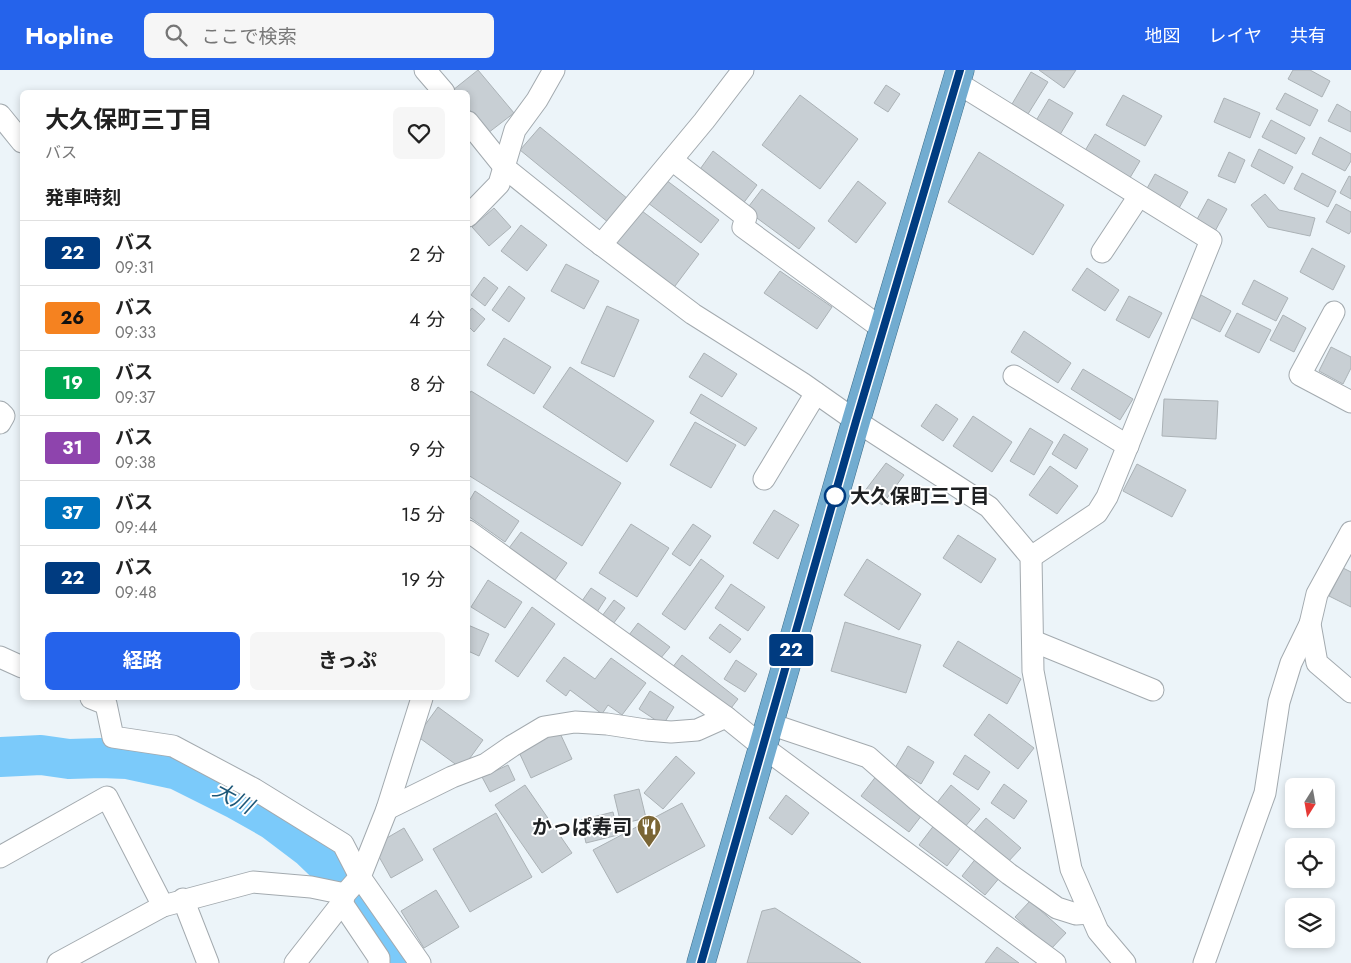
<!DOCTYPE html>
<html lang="ja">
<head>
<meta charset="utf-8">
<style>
	:root { --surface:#fff; --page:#f6f6f6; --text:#222; --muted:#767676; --line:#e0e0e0; --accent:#2563eb }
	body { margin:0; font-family:Jost,"Noto Sans JP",sans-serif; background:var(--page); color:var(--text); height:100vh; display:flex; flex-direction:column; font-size:19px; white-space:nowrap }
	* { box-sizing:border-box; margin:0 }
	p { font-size:16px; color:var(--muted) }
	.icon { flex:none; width:28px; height:28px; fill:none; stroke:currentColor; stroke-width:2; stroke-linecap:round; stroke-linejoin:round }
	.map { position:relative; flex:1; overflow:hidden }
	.drawer { position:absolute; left:20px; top:20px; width:450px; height:610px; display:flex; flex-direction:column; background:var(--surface); border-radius:8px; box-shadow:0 2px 8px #0003 }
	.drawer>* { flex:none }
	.badge { padding:0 10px; border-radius:4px; font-size:18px; line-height:32px }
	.needle { width:32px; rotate:191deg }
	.buttons { position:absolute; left:1285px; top:708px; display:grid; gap:10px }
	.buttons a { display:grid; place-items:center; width:50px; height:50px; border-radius:8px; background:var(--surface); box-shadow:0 2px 8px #0003; font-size:25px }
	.map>.badge { position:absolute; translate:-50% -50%; box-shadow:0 0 0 2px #fff }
	h2 { padding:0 25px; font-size:19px; line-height:45px }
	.round { display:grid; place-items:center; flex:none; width:52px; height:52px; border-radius:8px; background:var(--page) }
	.summary { display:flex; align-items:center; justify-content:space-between; height:85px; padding:0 25px }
	h1 { font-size:24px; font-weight:700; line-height:38px }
	.button { display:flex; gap:10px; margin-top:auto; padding:10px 25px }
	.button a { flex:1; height:58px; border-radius:8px; background:var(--accent); color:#fff; font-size:20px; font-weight:700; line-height:58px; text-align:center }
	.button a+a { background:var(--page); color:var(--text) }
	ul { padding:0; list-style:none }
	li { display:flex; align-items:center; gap:15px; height:65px; padding:0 25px; border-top:1px solid var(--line) }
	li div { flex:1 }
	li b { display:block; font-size:19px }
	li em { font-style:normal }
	li .badge { min-width:55px; font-weight:700; text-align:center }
	header { display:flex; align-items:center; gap:30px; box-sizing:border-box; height:70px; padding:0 25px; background:var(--accent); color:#fff }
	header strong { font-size:24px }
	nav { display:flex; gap:28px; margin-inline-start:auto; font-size:18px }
	.search { width:350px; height:45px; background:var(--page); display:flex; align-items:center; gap:12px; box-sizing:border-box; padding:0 18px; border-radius:8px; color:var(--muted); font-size:19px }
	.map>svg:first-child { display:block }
	.water { fill:url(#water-rules) }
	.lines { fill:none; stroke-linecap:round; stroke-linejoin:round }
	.river { stroke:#7bcafa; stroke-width:40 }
	.building { fill:#c8cfd4; stroke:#abb2b6 }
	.minor-casing { stroke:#a3aaaf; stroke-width:23 }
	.trunk-casing { stroke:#3d6e8b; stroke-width:29 }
	.minor { stroke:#fff; stroke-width:21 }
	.trunk { stroke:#72acd0; stroke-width:28 }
	.line-casing { stroke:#fff; stroke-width:11 }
	.line { stroke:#003b80; stroke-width:8 }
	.stop-dot { fill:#fff; stroke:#003b80; stroke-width:2.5 }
	.labels { text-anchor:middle; stroke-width:4; stroke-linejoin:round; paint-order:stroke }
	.stop-label { font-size:20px; font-weight:bold; fill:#1e2022; stroke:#fff; text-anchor:start }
	.poi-label { font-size:20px; font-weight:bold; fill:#1e2022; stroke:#fff; text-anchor:end }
	.water-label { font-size:21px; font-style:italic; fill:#1d5879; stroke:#fff }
</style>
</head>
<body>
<header>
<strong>Hopline</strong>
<div class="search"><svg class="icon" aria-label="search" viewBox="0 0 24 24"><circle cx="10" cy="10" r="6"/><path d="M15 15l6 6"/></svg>ここで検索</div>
<nav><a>地図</a><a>レイヤ</a><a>共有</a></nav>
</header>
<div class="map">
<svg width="1351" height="893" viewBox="0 0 1351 893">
	<defs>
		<pattern id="water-rules" width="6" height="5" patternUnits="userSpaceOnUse" patternTransform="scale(1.25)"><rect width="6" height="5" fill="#7bcafa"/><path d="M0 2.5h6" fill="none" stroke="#6aadd6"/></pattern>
	</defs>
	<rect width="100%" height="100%" fill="#ecf4f9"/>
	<g class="water">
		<path d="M114,679L165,687L205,701L307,763L331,782L343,800L326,805L319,792L183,697L151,688L107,682H80L52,689L8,691L0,693V685L8,683Z"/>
		<path d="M357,823L408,893H388L351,838Z"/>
	</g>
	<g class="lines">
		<path class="river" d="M0,687L41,685L69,689L101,688L127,689L178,700L236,729L273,750L310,778L336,803L353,825L378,864L405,893"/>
	</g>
	<g class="building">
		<path d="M478,0L514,43L488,63L468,38V22H455L453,20Z"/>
		<path d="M1039,0H1076L1064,18Z"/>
		<path d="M1293,0H1310L1330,11L1322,27L1288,9Z"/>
		<path d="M1031,2L1048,12L1028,44L1012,34Z"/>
		<path d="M886,15L900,24L888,42L874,33Z"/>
		<path d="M1285,23L1318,40L1310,56L1276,39Z"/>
		<path d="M800,25L858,69L820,119L762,75Z"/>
		<path d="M1123,25L1162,46L1145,76L1106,55Z"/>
		<path d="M1224,28L1260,43L1250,68L1214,52Z"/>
		<path d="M1049,29L1073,43L1058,68L1034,54Z"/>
		<path d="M1337,34L1351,42V62L1328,51Z"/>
		<path d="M1271,50L1305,68L1296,84L1262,67Z"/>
		<path d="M540,57L628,129L609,153L520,80Z"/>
		<path d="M1095,64L1140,91L1128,111L1083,84Z"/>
		<path d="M1320,67L1351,84V91L1345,101L1312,84Z"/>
		<path d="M1259,79L1293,97L1284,114L1251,96Z"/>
		<path d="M713,81L757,115L742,135L698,102Z"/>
		<path d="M979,82L1064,135L1033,185L948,132Z"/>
		<path d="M1229,82L1245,90L1235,113L1218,106Z"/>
		<path d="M1302,103L1336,121L1328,137L1294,119Z"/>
		<path d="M1155,104L1188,122L1178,140L1145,122Z"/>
		<path d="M1349,106L1351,107V129L1340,123Z"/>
		<path d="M666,110L719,150L701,173L648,133Z"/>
		<path d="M858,111L886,133L856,173L828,151Z"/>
		<path d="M762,119L815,158L799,179L746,140Z"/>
		<path d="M1265,124L1279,140L1315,148L1310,166L1268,157L1251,135Z"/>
		<path d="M1208,129L1227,139L1214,163L1195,153Z"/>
		<path d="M1336,134L1351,142V161L1349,164L1326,152Z"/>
		<path d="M494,138L511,157L489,176L472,157Z"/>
		<path d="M638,138L699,184L672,220L610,173Z"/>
		<path d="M521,155L547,175L527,201L501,181Z"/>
		<path d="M1312,178L1345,196L1333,220L1300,202Z"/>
		<path d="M566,194L599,211L584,239L551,221Z"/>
		<path d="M1087,198L1119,220L1105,241L1072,220Z"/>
		<path d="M780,201L832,237L817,259L764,223Z"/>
		<path d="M484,207L498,218L485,236L471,225Z"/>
		<path d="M1254,210L1288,228L1276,251L1242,234Z"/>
		<path d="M509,216L525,228L509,252L492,240Z"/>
		<path d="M1201,225L1231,241L1220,262L1190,247Z"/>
		<path d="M1129,226L1162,243L1149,268L1116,250Z"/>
		<path d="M607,236L639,250L614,307L581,293Z"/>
		<path d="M472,238L485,249L474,262L468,256V243Z"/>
		<path d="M1237,243L1271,260L1259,283L1225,266Z"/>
		<path d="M1283,245L1306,258L1294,282L1270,270Z"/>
		<path d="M1024,261L1071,293L1058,313L1011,282Z"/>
		<path d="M504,268L551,297L534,324L487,295Z"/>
		<path d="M1331,277L1351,287V298L1343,314L1319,301Z"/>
		<path d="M704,283L737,304L722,327L689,307Z"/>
		<path d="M570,297L654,351L627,392L543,337Z"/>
		<path d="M1083,299L1133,329L1120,350L1071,319Z"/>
		<path d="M471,321L621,413L582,476L468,405V326Z"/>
		<path d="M701,324L757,358L745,376L690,343Z"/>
		<path d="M1164,329L1218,331L1216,369L1162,366Z"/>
		<path d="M936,334L958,349L943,371L921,356Z"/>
		<path d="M973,346L1012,372L992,402L953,376Z"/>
		<path d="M695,352L736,375L711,418L670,395Z"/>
		<path d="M1030,358L1053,372L1034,405L1010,391Z"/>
		<path d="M1064,364L1088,379L1076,399L1052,384Z"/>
		<path d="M886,393L904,405L882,435L864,422Z"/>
		<path d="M1137,394L1186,420L1172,447L1123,421Z"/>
		<path d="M1050,396L1078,416L1057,444L1029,425Z"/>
		<path d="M475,421L519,451L505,472L468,446V433Z"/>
		<path d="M774,440L799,455L778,489L753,473Z"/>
		<path d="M631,454L669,478L637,527L599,503Z"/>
		<path d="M693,454L711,466L690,496L672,484Z"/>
		<path d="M521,462L567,493L555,510L509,478Z"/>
		<path d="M958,465L996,489L981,513L943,488Z"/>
		<path d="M701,489L724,506L685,560L662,544Z"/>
		<path d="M867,489L921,524L899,560L844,525Z"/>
		<path d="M1343,498L1351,502V537L1329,526Z"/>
		<path d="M488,510L522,532L505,558L471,537Z"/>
		<path d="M731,514L765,537L748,561L715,538Z"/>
		<path d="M591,518L606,528L597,542L582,531Z"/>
		<path d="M614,530L625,538L613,554L602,546Z"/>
		<path d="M532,537L555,554L518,607L495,591Z"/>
		<path d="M845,552L921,575L906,623L831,601Z"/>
		<path d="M638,553L670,577L660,589L629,565Z"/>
		<path d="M720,554L741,569L730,583L709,568Z"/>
		<path d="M468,555L489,564L479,586L468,581Z"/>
		<path d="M958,571L1021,609L1007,634L943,596Z"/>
		<path d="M682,585L738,629L728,642L672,598Z"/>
		<path d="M564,587L595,609L611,588L646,613L622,645L608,635L602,644L570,620L566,626L546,611Z"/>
		<path d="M736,590L757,604L745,622L724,609Z"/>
		<path d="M650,621L674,637L663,655L639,639Z"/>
		<path d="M438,637L483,670L462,699L417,666Z"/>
		<path d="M989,644L1034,678L1018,699L974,665Z"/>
		<path d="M559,661L572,689L531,708L518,680Z"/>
		<path d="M908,676L934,692L921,714L895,698Z"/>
		<path d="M965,685L990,702L978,720L953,704Z"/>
		<path d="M676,686L695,703L663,739L644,723Z"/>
		<path d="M508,695L515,710L490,722L482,707Z"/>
		<path d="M877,705L925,741L909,762L861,726Z"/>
		<path d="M1004,714L1027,731L1014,749L991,733Z"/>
		<path d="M525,715L572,783L542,803L495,735Z"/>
		<path d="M951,715L980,739L964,758L936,734Z"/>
		<path d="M639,719L646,748L621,754L614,725Z"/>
		<path d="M786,725L809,743L792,765L769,748Z"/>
		<path d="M682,733L705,776L617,823L593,780Z"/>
		<path d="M613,742L618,765L586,773L581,750Z"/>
		<path d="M496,743L532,807L470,842L433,779Z"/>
		<path d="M986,748L1021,778L1006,794L972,764Z"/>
		<path d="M935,754L963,775L947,796L919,775Z"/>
		<path d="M404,758L423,790L391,808L373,776Z"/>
		<path d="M977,787L1001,806L985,825L962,806Z"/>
		<path d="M436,820L459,857L424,878L401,841Z"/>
		<path d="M1030,831L1066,863L1051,879L1015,847Z"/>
		<path d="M775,838L861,893H747L762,841Z"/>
		<path d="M997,877L1019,893H985Z"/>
	</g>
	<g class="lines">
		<defs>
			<g id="minor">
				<path d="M425,0L444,22"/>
				<path d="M956,12L1211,170L1107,427L1097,443L1031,487"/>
				<path d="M0,45L22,72"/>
				<path d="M468,52L505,98L591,167L693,244L802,313L856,351L989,437L1031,487L1033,601L1071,799L1098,861L1125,893"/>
				<path d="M672,90L746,147L743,157L884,260"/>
				<path d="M468,146L499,114L515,60L537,30L554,0"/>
				<path d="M601,175L704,51L743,0"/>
				<path d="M1102,182L1139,126"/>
				<path d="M1334,242L1300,305L1351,332"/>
				<path d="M1014,306L1128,376"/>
				<path d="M0,342L4,346L0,353"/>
				<path d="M764,409L816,323"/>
				<path d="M468,461L726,647L763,677L1055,893"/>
				<path d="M1351,462L1317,524L1310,554L1317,593L1351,622"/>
				<path d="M1033,571L1153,620"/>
				<path d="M0,587L22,597"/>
				<path d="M91,628L106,634L113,667L173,676L254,719L343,774L360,807L420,893"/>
				<path d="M770,654L868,687L917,730L1009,804L1057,838L1076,844L1090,843"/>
				<path d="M387,739L452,707L486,694L512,676L544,657L575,652L607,654L646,660L671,662L697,660L726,647"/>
				<path d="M0,787L107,727L163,836"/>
				<path d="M183,829L208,893"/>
				<path d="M342,833L379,888V893"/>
				<path d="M58,893L163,836L253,812L311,817L345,824"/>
				<path d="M295,893L342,833L345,824L360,807L387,739L422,628"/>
				<path d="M1204,893L1265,723L1279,632L1291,593L1310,554"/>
			</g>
			<path id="trunk" d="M701,893L856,351L960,0"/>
		</defs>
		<use href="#minor" class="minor-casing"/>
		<use href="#trunk" class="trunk-casing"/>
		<use href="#minor" class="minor"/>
		<use href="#trunk" class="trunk"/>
	</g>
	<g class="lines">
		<defs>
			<path id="line" d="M701,893L856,351L960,0"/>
		</defs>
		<use href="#line" class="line-casing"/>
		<use href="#line" class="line"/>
	</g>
	<defs>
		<symbol id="restaurant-pin" viewBox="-11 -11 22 30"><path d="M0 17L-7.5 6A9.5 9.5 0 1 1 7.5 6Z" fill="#7a6534" stroke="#fff"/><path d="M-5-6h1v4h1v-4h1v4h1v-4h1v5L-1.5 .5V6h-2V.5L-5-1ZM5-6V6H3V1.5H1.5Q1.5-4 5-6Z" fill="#fff"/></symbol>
	</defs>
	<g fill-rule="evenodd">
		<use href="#restaurant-pin" x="635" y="743" width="28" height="38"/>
	</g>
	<circle class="stop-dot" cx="835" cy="426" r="10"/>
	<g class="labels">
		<g class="stop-label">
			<text x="850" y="433">大久保町三丁目</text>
		</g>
		<g class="poi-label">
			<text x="632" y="764">かっぱ寿司</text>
		</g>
		<g class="water-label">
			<text transform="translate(233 728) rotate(28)" y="7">大川</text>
		</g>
	</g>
</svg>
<div class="buttons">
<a><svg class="needle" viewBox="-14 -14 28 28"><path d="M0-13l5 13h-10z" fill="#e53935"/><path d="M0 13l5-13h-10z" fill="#767676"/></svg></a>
<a><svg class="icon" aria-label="locate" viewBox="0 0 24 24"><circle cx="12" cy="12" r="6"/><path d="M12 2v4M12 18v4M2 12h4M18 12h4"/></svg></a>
<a><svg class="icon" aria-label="layers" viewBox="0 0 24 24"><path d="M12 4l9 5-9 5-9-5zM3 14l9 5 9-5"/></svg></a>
</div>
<b class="badge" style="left:791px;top:580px;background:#003b80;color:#fff">22</b>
<section class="drawer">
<div class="summary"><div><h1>大久保町三丁目</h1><p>バス</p></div><a class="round"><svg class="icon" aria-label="heart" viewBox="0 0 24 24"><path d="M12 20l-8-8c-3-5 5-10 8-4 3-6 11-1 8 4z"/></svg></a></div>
<h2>発車時刻</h2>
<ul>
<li><span class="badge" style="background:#003b80;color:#fff">22</span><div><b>バス</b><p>09:31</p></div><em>2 分</em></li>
<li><span class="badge" style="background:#f58220;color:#111">26</span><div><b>バス</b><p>09:33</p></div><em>4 分</em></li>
<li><span class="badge" style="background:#00a651;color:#fff">19</span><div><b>バス</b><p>09:37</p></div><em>8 分</em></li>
<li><span class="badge" style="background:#8e44ad;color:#fff">31</span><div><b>バス</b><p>09:38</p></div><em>9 分</em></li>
<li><span class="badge" style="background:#0072bc;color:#fff">37</span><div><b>バス</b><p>09:44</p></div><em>15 分</em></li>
<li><span class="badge" style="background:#003b80;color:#fff">22</span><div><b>バス</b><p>09:48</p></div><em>19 分</em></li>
</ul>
<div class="button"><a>経路</a><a>きっぷ</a></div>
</section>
</div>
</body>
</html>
